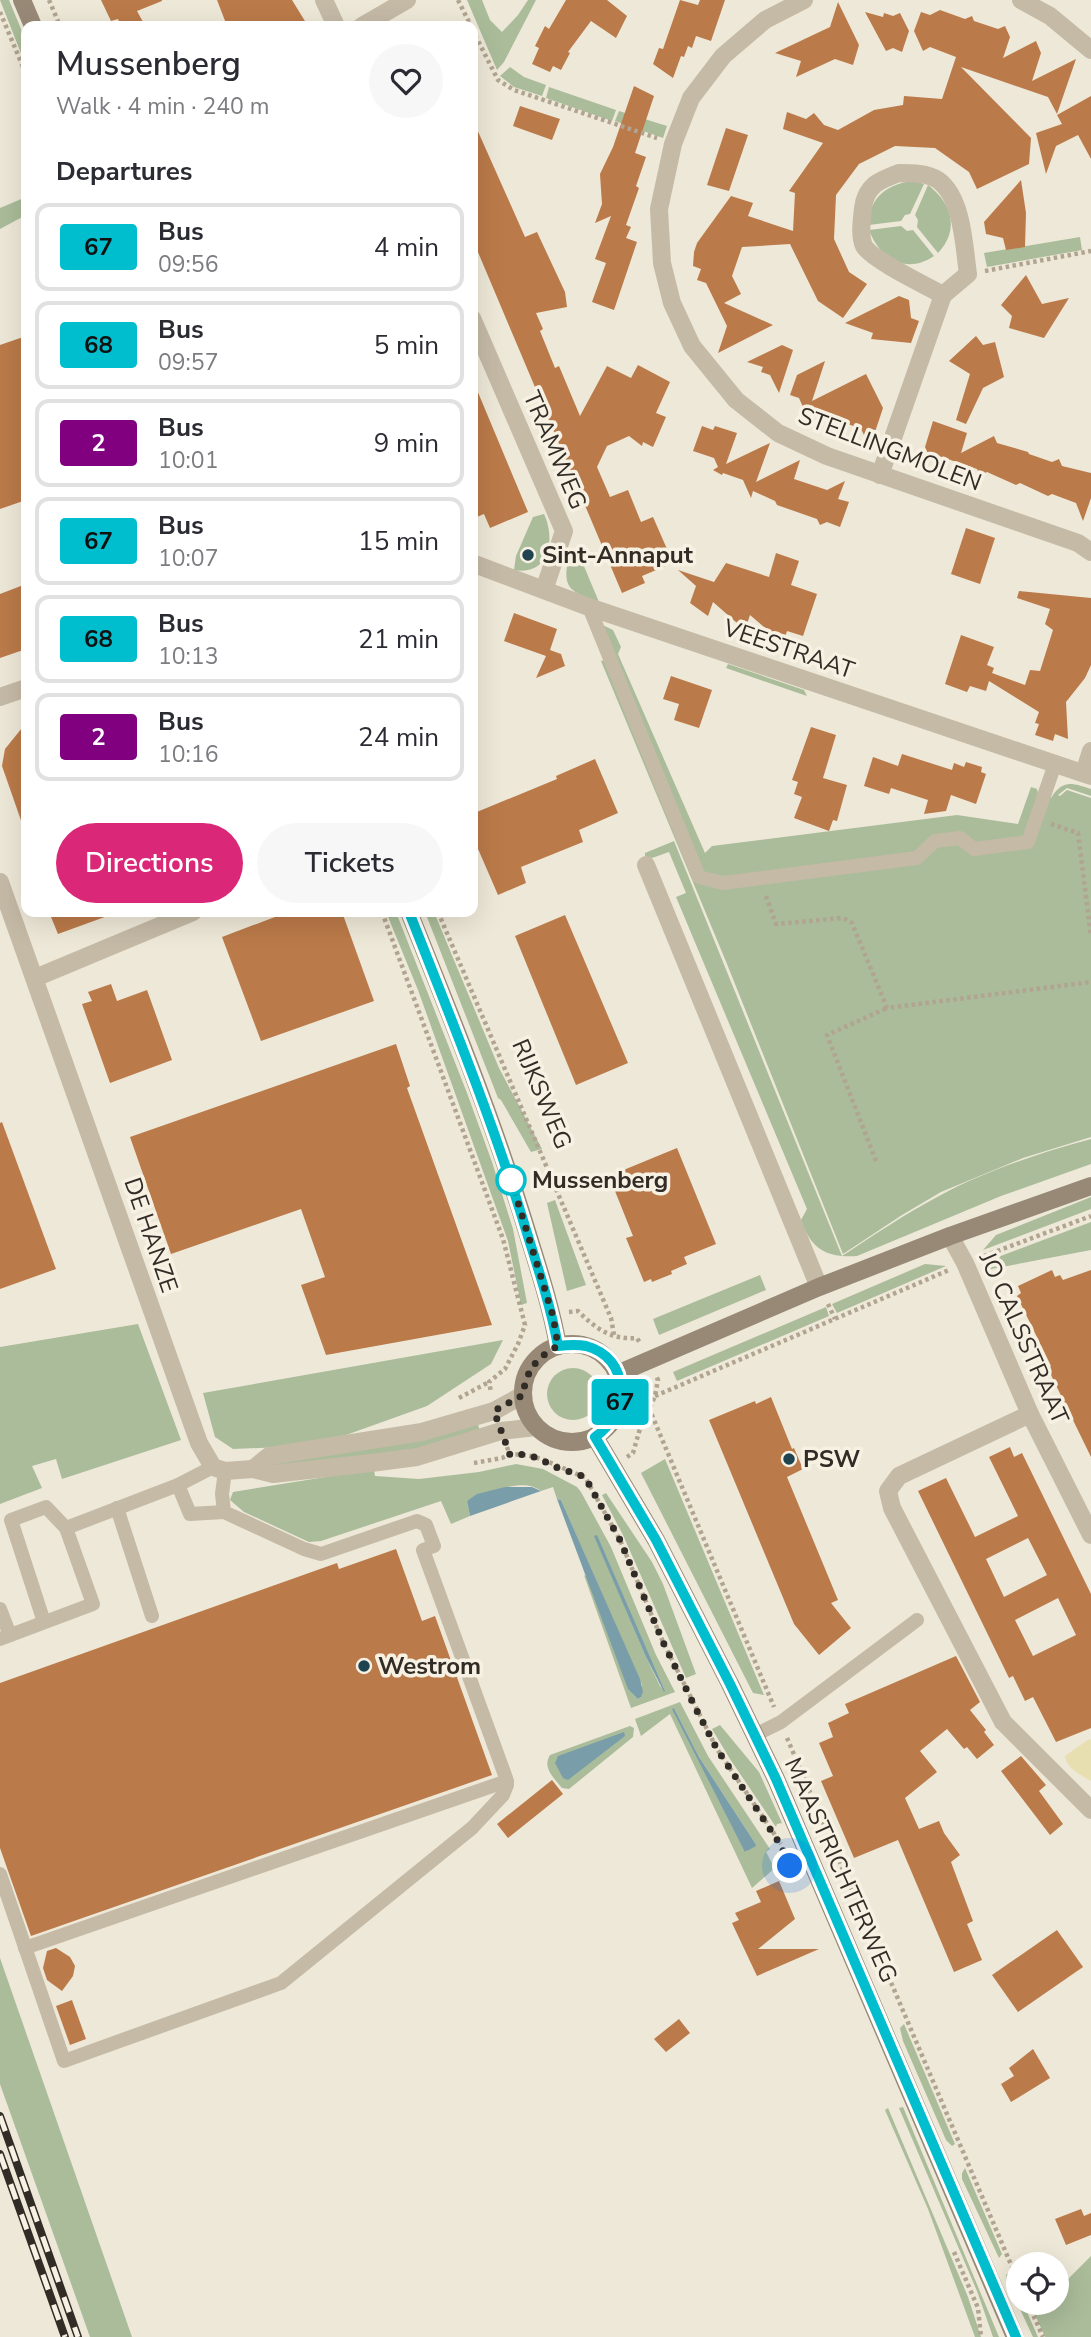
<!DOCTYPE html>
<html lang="en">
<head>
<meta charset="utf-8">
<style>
	:root { --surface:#fff; --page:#f7f7f7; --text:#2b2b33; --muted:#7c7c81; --line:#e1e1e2; --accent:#db2777 }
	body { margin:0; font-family:"Nunito Sans",sans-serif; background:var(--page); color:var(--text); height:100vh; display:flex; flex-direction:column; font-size:26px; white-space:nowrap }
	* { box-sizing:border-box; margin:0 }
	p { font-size:23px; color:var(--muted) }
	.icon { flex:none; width:38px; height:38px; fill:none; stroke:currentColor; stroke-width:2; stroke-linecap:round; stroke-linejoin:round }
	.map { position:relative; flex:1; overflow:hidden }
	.panel { position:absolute; left:21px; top:21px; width:457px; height:896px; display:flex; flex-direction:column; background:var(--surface); border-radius:14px; box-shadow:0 7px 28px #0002 }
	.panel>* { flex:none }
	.badge { padding:0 14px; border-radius:5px; font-size:24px; line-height:46px }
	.fabs { position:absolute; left:1006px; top:2252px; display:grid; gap:14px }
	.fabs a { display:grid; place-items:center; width:63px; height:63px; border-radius:50%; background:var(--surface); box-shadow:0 7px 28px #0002; font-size:35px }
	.you { position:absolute; width:35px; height:35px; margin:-18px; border:5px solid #fff; border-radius:50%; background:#1a73e8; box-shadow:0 0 0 10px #1a73e833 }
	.map>.badge { position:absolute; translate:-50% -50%; box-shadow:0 0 0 4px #fff }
	h2 { padding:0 35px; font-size:26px; line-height:63px }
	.round { display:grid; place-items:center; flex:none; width:74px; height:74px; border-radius:37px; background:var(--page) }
	.summary { display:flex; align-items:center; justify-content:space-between; height:119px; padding:0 35px }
	h1 { font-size:33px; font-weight:600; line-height:52px }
	.button { display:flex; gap:14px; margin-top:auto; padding:14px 35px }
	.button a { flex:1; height:80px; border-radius:42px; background:var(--accent); color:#fff; font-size:28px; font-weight:600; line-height:80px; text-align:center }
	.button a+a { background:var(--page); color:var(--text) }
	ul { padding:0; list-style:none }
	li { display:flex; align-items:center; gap:21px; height:88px; margin:0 14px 10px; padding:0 21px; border:4px solid var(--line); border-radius:14px }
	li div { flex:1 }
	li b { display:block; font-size:26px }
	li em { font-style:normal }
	li .badge { min-width:77px; font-weight:700; text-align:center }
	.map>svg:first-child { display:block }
	.green { fill:#aabc9a; fill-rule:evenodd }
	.sand { fill:#e8dfb1 }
	.water { fill:#7a9ea9 }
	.building { fill:#bb7a49; fill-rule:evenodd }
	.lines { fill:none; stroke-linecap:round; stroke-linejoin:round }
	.path { stroke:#b1a490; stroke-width:4.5; stroke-dasharray:3.5 3.5; stroke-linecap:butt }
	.lane { stroke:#c5baa6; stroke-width:14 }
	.street { stroke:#c5baa6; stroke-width:18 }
	.secondary { stroke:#988977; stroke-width:18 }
	.rail-casing { stroke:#322c26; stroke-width:8 }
	.rail { stroke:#f7f1e4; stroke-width:5; stroke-dasharray:16; stroke-linecap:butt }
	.line-casing { stroke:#fff; stroke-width:16 }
	.line { stroke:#00becd; stroke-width:10 }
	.walk { stroke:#322c26; stroke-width:7; stroke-dasharray:0 12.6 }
	.poi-dot { fill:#1f444f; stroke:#f7f1e4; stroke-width:2.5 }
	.stop-dot { fill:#fff; stroke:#00becd; stroke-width:3.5 }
	.labels { text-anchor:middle; stroke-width:7; stroke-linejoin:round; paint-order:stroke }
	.street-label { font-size:24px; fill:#322c26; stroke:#f7f1e4 }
	.poi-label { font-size:24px; font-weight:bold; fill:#322c26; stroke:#f7f1e4; text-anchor:start }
	.stop-label { font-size:24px; font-weight:bold; fill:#322c26; stroke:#f7f1e4; text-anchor:start }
</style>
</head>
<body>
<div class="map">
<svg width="1091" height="2337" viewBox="0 0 1091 2337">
	<rect width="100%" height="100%" fill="#eee8d8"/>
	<g class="green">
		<path d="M0,0H9L26,41V66Z"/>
		<path d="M467,0H482L490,20L502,32L518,15L528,0H536L504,62L497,70Z"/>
		<path d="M510,67L524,77L546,85L542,96L514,87L500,76Z"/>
		<path d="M549,87L616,110L612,121L546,98Z"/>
		<path d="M619,111L667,126L663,138L615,121Z"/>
		<path d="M914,181L924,184L910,214L905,215L901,221L869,225C868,198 888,183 914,181Z"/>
		<path d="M928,185C952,203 960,230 938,253L917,227L918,220L915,215Z"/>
		<path d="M26,197V215L0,229V208Z"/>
		<path d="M901,226L907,231L913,230L934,256C906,275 880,259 869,230Z"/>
		<path d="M1080,237L1082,250L987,267L984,253Z"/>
		<path d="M544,514C556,540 549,576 514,570L516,556L533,517Z"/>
		<path d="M569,556L581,559L599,602C571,592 561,589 569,556Z"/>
		<path d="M588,618L613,630L621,647L618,654L705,853L712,846L957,815L1018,824L1031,787L1037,789L1038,793L1051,798C1063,779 1072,783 1091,789V796L1067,788L1058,795L1060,796L1067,790L1091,798V1137L1023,1158L941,1192L902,1215L843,1254L727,964L601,661L605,660Z"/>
		<path d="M728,664L804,690L807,696L726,668Z"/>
		<path d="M674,841L842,1256C874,1235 905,1214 939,1196C983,1172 1042,1152 1091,1139V1164L1001,1196L857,1256C826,1258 811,1249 801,1220L807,1209L676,897L686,893L669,852L652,858L645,856V853Z"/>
		<path d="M386,912H396L467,1093L492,1162L513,1229L527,1303L521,1305L508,1241L418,990Z"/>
		<path d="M425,912H434L499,1068L542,1149L531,1152L501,1100L498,1098Z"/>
		<path d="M1091,1197V1209L983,1250L996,1235Z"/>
		<path d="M555,1200L586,1285L567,1291L547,1203Z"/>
		<path d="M1091,1222V1250L986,1270L982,1263Z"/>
		<path d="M925,1264L946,1266L837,1313L832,1304Z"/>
		<path d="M760,1275L766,1290L659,1335L653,1319Z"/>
		<path d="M826,1307L829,1316L677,1381L673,1372Z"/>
		<path d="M138,1324L181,1440L62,1479L56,1459L32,1466L42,1488L0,1504V1347Z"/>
		<path d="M503,1340L491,1364L427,1406L346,1435L282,1447L233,1449L215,1437L203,1393Z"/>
		<circle cx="573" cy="1394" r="26"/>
		<path d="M478,1424L480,1432L441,1444L409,1450L268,1470L267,1462Z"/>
		<path d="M665,1459L764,1695L753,1693L641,1473Z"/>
		<path d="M516,1464L543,1469L577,1487L581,1492L611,1547L656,1655L675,1692L631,1708L584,1575L587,1577L638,1699L641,1697L642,1685L561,1500L557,1499L553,1487L541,1491C523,1476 486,1494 467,1501L470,1516L451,1524L441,1501L321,1541L309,1542L244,1512L230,1500L233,1492L369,1470H374L375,1476L419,1479L479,1472ZM595,1536H597L665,1691L660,1686L646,1657Z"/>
		<path d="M606,1493L652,1562L663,1584L696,1674L686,1678L623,1535L602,1495Z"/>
		<path d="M680,1702L708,1756L770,1849L766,1852L774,1867L783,1861L752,1888L670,1714L641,1736L635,1719ZM674,1708L699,1757L755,1843L746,1852L673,1709Z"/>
		<path d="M720,1725L759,1772L782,1823L777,1824L776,1827L730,1759L712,1729Z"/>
		<path d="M630,1726L634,1728L633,1737L569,1789L562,1788C554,1778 542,1768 550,1755Z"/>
		<path d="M0,1958L132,2337H90L0,2084Z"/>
		<path d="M904,2024L955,2144L952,2146L946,2140L903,2041L900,2028Z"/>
		<path d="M903,2107L999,2337H993L977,2291L899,2108Z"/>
		<path d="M888,2108L968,2297L981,2337H975L928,2209L885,2110Z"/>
		<path d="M965,2168L1002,2254L999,2258L962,2179V2173Z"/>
		<path d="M1091,2256V2337H1045L1033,2310L1036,2311L1043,2303H1057V2290Z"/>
		<path d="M1010,2272L1018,2293V2303H1023L1038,2337H1033L1007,2281L1006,2275Z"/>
	</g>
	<path class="sand" d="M1089,1739L1091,1740V1781C1081,1775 1067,1769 1065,1756Z"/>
	<g class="water">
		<path d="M505,1487H532L541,1491L470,1516L467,1501L477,1494Z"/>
		<path d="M557,1499L561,1500L640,1679L643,1692L641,1697L638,1699L628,1689Z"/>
		<path d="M597,1535L665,1691L664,1692L646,1657L594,1536Z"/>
		<path d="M674,1708L699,1757L755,1843L756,1846L745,1852L672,1709Z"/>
		<path d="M624,1732L625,1736L568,1780L563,1778L555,1763L558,1756Z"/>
	</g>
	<g class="building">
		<path d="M101,0H162V1L137,11L143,22L133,26H121L118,19L111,21Z"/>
		<path d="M217,0H292L308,26H253L250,21L239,26H227Z"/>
		<path d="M566,0H607L627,16L616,38L591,21L568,52L570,53L561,70L553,66L550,72L532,64L539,48L535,46L545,26L549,29Z"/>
		<path d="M680,0L698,5L700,0H725L711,41L696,36L692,48L688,46L684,57L681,56L673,78L653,64L659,48L663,49Z"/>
		<path d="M838,2L859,45L853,65L835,59L796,77L801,61L775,53L830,27Z"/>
		<path d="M940,10L965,19L972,16L974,21L998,29L1005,26L1010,37L1003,58L1036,41L1041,53L1032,81L1076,59L1057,114L1048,97L961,67L1031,138L1029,164L977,189L969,172L935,148L895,146L859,164L836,195L834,239L849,272L867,284L843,318L818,301L790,244L742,247L732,276L741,294L724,303L773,325L718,353L727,326L706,283L697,280L701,269L693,266L694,252L697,243L731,196L753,203L748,216L793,231L795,193L789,191L823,143L783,129L787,112L806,119L814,113L824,125L838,130L874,110L903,105L904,96L942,99L956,57L930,47L923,51L914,31L921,12L930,15Z"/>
		<path d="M865,12L883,17L884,13L893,16L900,13L909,31L902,52L893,48L886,51Z"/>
		<path d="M634,86L654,96L635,153L646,157L636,186L639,188L626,225L631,227L626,238L637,242L614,310L592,302L606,263L595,259L611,216L595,223L602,204L600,174L613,147Z"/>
		<path d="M1091,96V159L1078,135L1056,146L1046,174L1036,133L1062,124L1057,115Z"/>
		<path d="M520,106L560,119L552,140L513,126Z"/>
		<path d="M472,118L525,237L537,232L565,292L567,307L536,313L543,329L540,331L555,368L559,366L580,416L607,366L631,378L638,365L670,382L656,413L666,417L653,447L643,442L642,446L629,436L607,446L597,467L610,497L628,490L641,522L653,517L667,549L687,557L642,576L645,583L622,593L472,238Z"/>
		<path d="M726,128L748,135L729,191L707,185Z"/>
		<path d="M1021,180L1026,213L1025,247L1006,250L1003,238L986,234L984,222Z"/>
		<path d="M1026,275L1042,304L1069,298L1044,338L1009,328L1012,316L1001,305Z"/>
		<path d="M899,296L909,300L911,318L919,321L911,343L871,339L873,333L845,323Z"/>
		<path d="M26,336V500L0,509V345Z"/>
		<path d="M976,336L983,345L995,342L1004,377L983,388L966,424L956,420L970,374L949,361Z"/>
		<path d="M782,345L793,350L779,393L770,375L761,372L763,367L747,362Z"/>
		<path d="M825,361L812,401L866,374L883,408L870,447L861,429L809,409L807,416L799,398L790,395L797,375Z"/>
		<path d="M472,378L528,512L490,528L484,514L472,519Z"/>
		<path d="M933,421L967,433L961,453L994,436L997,443L1028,452L1029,454L1052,462L1059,459L1062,466L1091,473V498L1083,521L1076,503L1052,494L1048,496L1020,483L1016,485L987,472L980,475L977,469L936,455L930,458L925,447Z"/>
		<path d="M702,426L713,430L715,426L737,433L726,464L770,443L756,482L800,460L794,479L827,490L845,481L838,499L849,502L840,527L827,522L820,525L817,519L777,505L775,501L753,491L751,498L743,480L723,473L722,475L713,470L718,467L714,458L693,451Z"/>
		<path d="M966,528L995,538L980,584L951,574Z"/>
		<path d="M776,553L799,561L791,585L817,594L803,636L787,631L783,643L750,615L745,630L713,602L708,616L690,603L696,586L678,570L714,582L726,563L769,577Z"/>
		<path d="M26,584V649L0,658V594Z"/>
		<path d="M1019,591L1091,598V665L1085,678L1066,702L1068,739L1055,734L1053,741L1035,735L1039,724L1035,723L1039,712L989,681L986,691L970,686L967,692L945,684L961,635L994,647L987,665L994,668L992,673L1025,685L1030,670L1040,671L1053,630L1045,624L1050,609L1017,598Z"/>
		<path d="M514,613L557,629L550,650L561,654L565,666L536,678L546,656L504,641Z"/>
		<path d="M671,676L712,690L699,728L674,720L679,704L663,699Z"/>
		<path d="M26,723V828L24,829L2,766L5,749Z"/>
		<path d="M811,727L836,735L823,778L847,785L837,821L833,820L829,831L794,818L802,797L794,794L798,782L792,780Z"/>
		<path d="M902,754L952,770L954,763L964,767L966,762L982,767L981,772L986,774L976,804L951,795L946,811L924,814L928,800L891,788L889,794L864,786L873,757L898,766Z"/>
		<path d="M595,759L618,813L579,830L583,842L521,867L526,883L498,895L472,835V814L557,779L556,776Z"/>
		<path d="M49,912H113V914L58,934Z"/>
		<path d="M288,912H342L374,1001L261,1041L222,937Z"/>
		<path d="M565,915L628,1063L576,1085L515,936Z"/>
		<path d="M111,984L117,1001L147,990L172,1060L110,1083L82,1004L92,1001L88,992Z"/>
		<path d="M396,1044L410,1086L407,1088L492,1325L326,1355L301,1285L325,1277L301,1209L171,1254L130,1137Z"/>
		<path d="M2,1122L56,1269L0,1289V1123Z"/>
		<path d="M677,1148L716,1244L684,1257L687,1264L671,1271L672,1274L652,1282L651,1279L644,1282L626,1238L633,1236L609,1176Z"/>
		<path d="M1052,1270L1055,1277L1060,1275L1063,1280L1091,1270V1457L1052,1377L1048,1368L1051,1366L1017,1296L1021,1293L1018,1286Z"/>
		<path d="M771,1397L792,1449L794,1448L803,1469L787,1477L838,1600L831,1603L851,1628L819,1655L794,1624L709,1420L755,1401L756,1404Z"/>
		<path d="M1010,1447L1014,1457L1022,1453L1091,1594V1728L1056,1742L1033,1697L1025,1701L1013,1676L1009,1678L918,1491L946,1478L975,1537L1018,1516L989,1457ZM1028,1538L1047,1575L1004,1597L986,1559ZM1058,1598L1076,1635L1033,1656L1015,1620Z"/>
		<path d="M396,1549L422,1621L435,1616L492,1775L31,1936L0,1848V1683L337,1563L339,1569Z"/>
		<path d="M956,1656L980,1702L970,1710L986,1730L984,1732L994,1745L977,1759L967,1747L964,1749L947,1729L920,1751L937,1772L905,1798L919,1829L939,1821L944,1833L960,1855L951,1862L973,1921L967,1924L982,1960L954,1972L898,1840L854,1858L821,1781L833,1776L819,1743L833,1737L828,1723L849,1713L845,1704Z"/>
		<path d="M1021,1756L1046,1785L1039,1791L1063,1824L1050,1835L1001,1771Z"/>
		<path d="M552,1780L563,1794L508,1838L497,1824Z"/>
		<path d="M779,1881L795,1919L758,1949H819L757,1976L732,1923L739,1920L735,1913L761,1902L756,1891Z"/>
		<path d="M1057,1930L1083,1967L1018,2012L992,1975Z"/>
		<path d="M56,1948L70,1957L75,1966L73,1976L62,1991L47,1980L43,1968L47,1951Z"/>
		<path d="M72,2000L86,2039L70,2045L56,2006Z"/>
		<path d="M679,2019L690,2033L666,2052L654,2039Z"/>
		<path d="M1033,2049L1050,2078L1011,2102L1001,2084L1014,2076L1009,2068Z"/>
		<path d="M1081,2209L1084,2216L1091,2213V2235L1066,2245L1055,2219Z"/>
	</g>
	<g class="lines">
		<g class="path">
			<path d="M49,0L60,26"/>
			<path d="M458,0L471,26"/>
			<path d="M0,12L26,74"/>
			<path d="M472,29L498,80L514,90L657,138"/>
			<path d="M985,271L1091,251"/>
			<path d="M1051,824L1078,833L1091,936"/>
			<path d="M766,896L776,924L843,918L852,923L887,1008L1091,982"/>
			<path d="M382,912L503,1239L525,1325L518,1344L505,1369L489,1382L491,1392"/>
			<path d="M438,912L611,1318L614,1335"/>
			<path d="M876,1161L827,1035L887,1008"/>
			<path d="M984,1256L1091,1216"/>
			<path d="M828,1304L835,1319"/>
			<path d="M569,1312L578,1311C595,1328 611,1340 637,1338L640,1343"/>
			<path d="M655,1396L949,1270"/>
			<path d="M459,1398L489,1382"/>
			<path d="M649,1408L774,1707"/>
			<path d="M507,1447L510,1455C534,1451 561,1469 585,1477L620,1540L663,1642L717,1749L781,1844"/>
			<path d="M627,1457L633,1453L639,1432L655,1396L658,1380L656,1376"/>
			<path d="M474,1463L502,1458L509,1455"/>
			<path d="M787,1738L1018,2281"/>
			<path d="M954,2252L978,2308L981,2337"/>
			<path d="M1028,2303L1043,2337"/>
		</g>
		<g class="lane">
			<path d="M589,607L699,877L723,883L917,858L935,841L960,838L974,849L1028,842L1055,764"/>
			<path d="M178,1485L190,1514L224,1512"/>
			<path d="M117,1508L152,1616"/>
			<path d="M0,1609L10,1635"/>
			<path d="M44,1622L11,1520L46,1507L66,1528"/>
			<path d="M0,1639L93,1604L66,1528L178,1485L213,1467"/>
			<path d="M755,1735L781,1722L917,1620"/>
			<path d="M0,1874L64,2061L281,1983L472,1828L503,1795L507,1785L506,1778L423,1550L434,1546L426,1525L417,1521L321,1554L304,1549L224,1512L222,1494L225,1471"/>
			<path d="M25,1948L507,1781"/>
		</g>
		<g class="street">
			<path d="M324,0L336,26"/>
			<path d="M804,0L765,20L723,56L691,98L673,144L659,209L662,263L672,303L692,346L736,400L778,433L827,456L1078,543L1091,552"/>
			<path d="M1021,0L1050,16L1091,50"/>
			<path d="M362,26L407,0"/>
			<path d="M899,173C912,173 927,173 938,180C963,198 964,247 968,274L943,295C927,286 872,260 864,246C859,235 862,220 863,208C866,185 880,180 899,173Z"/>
			<path d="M472,318L564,531L544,590"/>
			<path d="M880,475L943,295"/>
			<path d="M472,563L589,607L1091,776"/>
			<path d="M0,697L26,688"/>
			<path d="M1084,773L1091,751"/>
			<path d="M646,865L819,1287"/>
			<path d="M0,882L199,1443L213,1467L225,1471L253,1469L273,1474L371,1463L417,1457L501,1431L536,1427"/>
			<path d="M35,978L193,912"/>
			<path d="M950,1236L965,1263L1030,1414L1091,1535"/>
			<path d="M1030,1414L899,1476L888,1491L892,1508L1003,1722L1091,1810"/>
			<path d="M253,1469L269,1456L422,1432L494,1411L523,1395"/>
		</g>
		<g class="secondary">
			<path d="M22,0L33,26"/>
			<path d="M409,912C451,1016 493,1120 526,1228C538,1267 551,1306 558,1346"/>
			<circle cx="572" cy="1393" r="49"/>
			<path d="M617,1374L819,1287L950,1236L1091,1186"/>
			<path d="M595,1437L656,1540L730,1684L776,1779L1015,2337"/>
		</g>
		<defs>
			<g id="rail">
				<path d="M0,2116L78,2337"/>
				<path d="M0,2154L65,2337"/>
			</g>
		</defs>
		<use href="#rail" class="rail-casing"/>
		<use href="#rail" class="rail"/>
	</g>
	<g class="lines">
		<defs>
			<path id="line" d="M409,912C451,1018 494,1124 527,1233C539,1271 551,1308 558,1346C567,1345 576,1344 586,1346C631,1358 630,1413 595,1437L656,1540L730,1684L776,1779L1016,2337"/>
		</defs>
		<use href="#line" class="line-casing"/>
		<use href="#line" class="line"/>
		<path class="walk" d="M511,1180L553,1316L558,1346C537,1357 526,1370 523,1395L494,1411L510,1455C529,1452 541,1460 558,1468C567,1471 576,1474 585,1477L620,1540L663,1642L698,1713L717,1749L780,1844L790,1866"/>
	</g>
	<g class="poi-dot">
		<circle cx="528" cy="555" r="7"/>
		<circle cx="789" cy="1459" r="7"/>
		<circle cx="364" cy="1666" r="7"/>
	</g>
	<circle class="stop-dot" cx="511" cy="1180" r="14"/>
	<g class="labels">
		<g class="street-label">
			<text transform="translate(890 449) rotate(21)" y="8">STELLINGMOLEN</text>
			<text transform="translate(555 450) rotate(67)" y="8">TRAMWEG</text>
			<text transform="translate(789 649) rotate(19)" y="8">VEESTRAAT</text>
			<text transform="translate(542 1094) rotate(67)" y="8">RIJKSWEG</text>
			<text transform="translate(151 1235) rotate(71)" y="8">DE HANZE</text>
			<text transform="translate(1024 1338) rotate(66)" y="8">JO CALSSTRAAT</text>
			<text transform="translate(841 1870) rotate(66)" y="8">MAASTRICHTERWEG</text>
		</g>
		<g class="poi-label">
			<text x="542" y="563">Sint-Annaput</text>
			<text x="803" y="1467">PSW</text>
			<text x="378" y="1674">Westrom</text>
		</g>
		<g class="stop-label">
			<text x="532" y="1188">Mussenberg</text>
		</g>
	</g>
</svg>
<div class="fabs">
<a><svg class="icon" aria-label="locate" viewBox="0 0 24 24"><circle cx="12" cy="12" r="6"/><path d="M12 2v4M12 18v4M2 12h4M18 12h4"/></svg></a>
</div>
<div class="you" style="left:790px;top:1866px"></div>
<b class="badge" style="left:620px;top:1402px;background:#00becd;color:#111">67</b>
<section class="panel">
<div class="summary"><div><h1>Mussenberg</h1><p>Walk · 4 min · 240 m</p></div><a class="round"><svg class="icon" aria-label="heart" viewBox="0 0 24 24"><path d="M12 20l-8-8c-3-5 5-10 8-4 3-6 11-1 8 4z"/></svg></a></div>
<h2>Departures</h2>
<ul>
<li><span class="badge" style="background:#00becd;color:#111">67</span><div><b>Bus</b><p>09:56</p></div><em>4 min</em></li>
<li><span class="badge" style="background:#00becd;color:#111">68</span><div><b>Bus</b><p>09:57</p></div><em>5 min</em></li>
<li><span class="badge" style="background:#800080;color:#fff">2</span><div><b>Bus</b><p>10:01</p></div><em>9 min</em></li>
<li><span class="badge" style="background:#00becd;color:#111">67</span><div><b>Bus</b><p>10:07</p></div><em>15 min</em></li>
<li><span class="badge" style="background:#00becd;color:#111">68</span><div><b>Bus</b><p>10:13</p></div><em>21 min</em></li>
<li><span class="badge" style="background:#800080;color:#fff">2</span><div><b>Bus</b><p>10:16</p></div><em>24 min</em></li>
</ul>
<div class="button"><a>Directions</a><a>Tickets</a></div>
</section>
</div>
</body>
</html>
